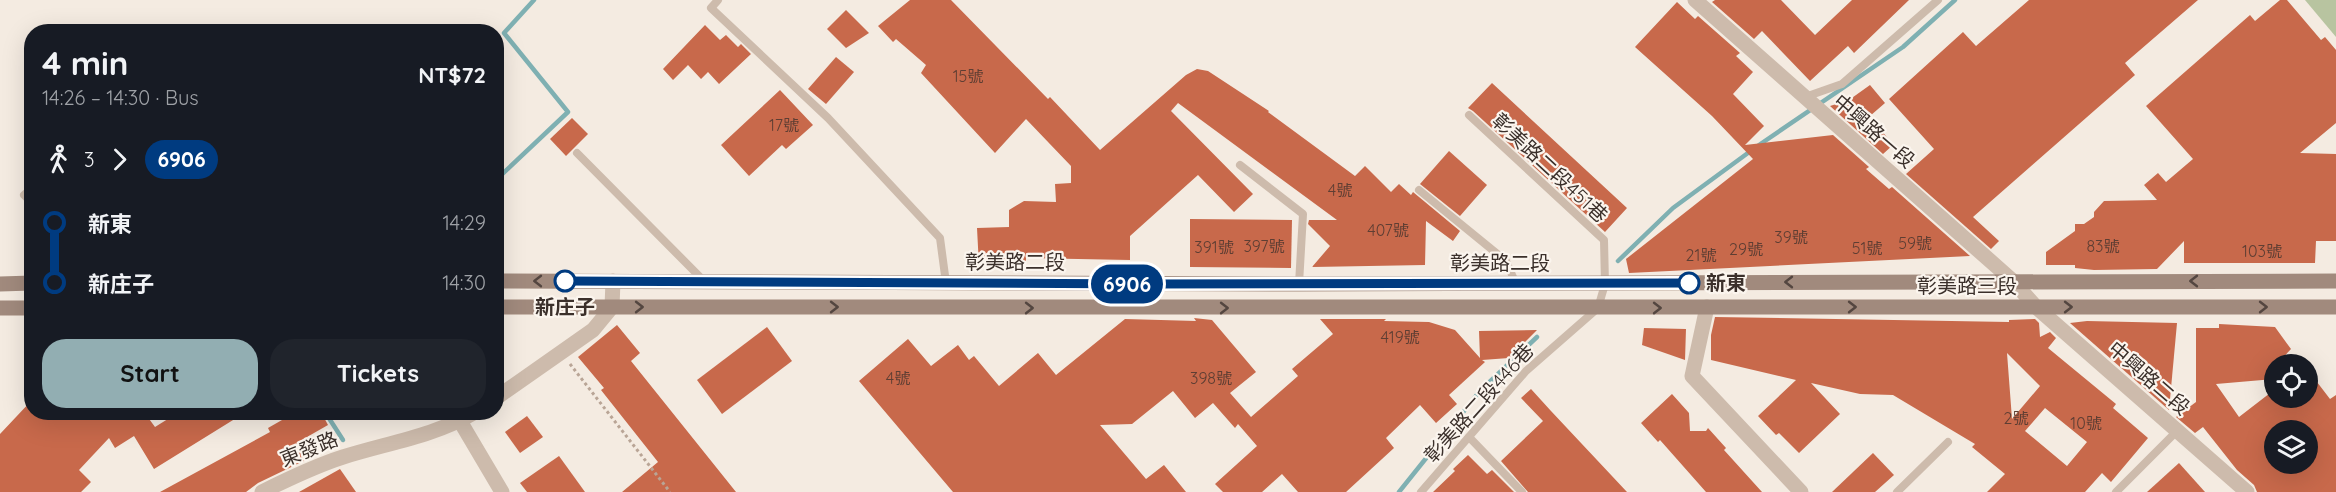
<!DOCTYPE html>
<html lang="en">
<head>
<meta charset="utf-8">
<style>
	:root { --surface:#171b24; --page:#20242c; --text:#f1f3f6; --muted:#9ea1a6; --accent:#92aeb2 }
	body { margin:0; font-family:Quicksand,"Noto Sans TC",sans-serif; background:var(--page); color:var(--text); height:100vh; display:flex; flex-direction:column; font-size:22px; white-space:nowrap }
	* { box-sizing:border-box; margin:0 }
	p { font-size:20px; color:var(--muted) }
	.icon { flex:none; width:33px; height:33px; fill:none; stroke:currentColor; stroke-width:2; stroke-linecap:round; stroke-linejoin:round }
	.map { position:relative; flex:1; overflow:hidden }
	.details { position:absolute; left:24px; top:24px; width:480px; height:396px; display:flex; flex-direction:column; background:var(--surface); border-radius:24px; box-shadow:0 6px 24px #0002 }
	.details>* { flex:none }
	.badge { padding:0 12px; border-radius:20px; font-size:21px; line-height:39px }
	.buttons { position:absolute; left:2264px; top:354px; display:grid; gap:12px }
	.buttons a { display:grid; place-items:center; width:54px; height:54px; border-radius:50%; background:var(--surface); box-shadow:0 6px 24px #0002; font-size:30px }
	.map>.badge { position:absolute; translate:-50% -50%; box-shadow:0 0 0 3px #fff }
	.legs { display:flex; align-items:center; gap:9px; height:66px; padding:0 18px; font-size:20px }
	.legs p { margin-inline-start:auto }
	.headline { display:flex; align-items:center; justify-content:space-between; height:102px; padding:0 18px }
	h1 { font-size:33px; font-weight:800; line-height:45px }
	.button { display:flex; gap:12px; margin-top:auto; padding:12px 18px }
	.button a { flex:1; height:69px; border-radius:24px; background:var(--accent); color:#111; font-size:24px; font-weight:800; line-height:69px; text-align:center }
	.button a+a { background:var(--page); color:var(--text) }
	ul { padding:0 18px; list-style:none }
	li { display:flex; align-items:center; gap:21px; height:60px; font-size:22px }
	li i { display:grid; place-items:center; width:9px; height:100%; margin:0 8px; background:currentColor }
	li i::after { content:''; width:15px; height:15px; margin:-8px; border:4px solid; border-radius:50%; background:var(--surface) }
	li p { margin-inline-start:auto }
	li:first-child i { background:linear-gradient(#0000 50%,currentColor 0) }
	li:last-child i { background:linear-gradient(currentColor 50%,#0000 0) }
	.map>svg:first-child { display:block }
	.green { fill:#b8c4a0 }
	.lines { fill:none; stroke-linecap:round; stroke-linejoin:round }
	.stream { stroke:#7fb0b2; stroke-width:4.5 }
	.building { fill:#c8694b; fill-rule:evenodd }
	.path { stroke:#b9a596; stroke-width:3; stroke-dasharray:3 3; stroke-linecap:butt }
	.service { stroke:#cdbbac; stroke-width:8 }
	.minor { stroke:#cdbbac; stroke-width:15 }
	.secondary { stroke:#a18a7d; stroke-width:15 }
	.oneway { stroke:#544640 }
	.line-1-casing { stroke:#fff; stroke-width:14 }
	.line-1 { stroke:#003b80; stroke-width:9 }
	.stop-1-dot { fill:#fff; stroke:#003b80; stroke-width:3 }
	.labels { text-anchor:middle; stroke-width:4.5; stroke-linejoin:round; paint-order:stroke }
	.number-label { font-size:16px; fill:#5e3e33 }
	.street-label { font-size:20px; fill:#3b302b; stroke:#fbf5ee }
	.stop-label { font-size:20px; font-weight:bold; fill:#3b302b; stroke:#fbf5ee; text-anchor:start }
</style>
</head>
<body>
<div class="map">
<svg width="2336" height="492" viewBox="0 0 2336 492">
	<rect width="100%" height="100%" fill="#f4ebe1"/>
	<path class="green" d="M2305,0H2336V37Z"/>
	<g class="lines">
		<g class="stream">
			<path d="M1759,145L1903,47L1955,0"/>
			<path d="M496,180L568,112L504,33L534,0"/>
			<path d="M1618,261L1673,208L1752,150"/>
			<path d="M325,412L343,440"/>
			<path d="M1399,492L1480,391L1537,337"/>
		</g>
	</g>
	<g class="building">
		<path d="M910,0H951L1048,99L1050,97L1100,150L1186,75L1197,69L1208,71L1269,111L1268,112L1355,176L1365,166L1391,192L1399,184L1411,195L1413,192L1460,231L1453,241L1426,221L1425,265L1312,267L1330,246L1308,224L1309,220H1337L1178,103L1171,111L1253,194L1234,212L1198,175L1130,236V260L1026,258V264L1000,263V265L979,266L977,228L1009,227V210L1024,201L1056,202L1055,184L1071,183V166L1026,119L995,153L921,73L926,65L896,39L893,42L878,26Z"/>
		<path d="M1715,0H1781L1815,35L1852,0H1909L1854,53L1848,46L1810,81L1762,31L1754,39L1712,2Z"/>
		<path d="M2029,0H2198L2125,63L2135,75L1973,217L1999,241L1991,249L1906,174L1934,149L1889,99L1963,32L1976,46Z"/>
		<path d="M2280,0H2287L2321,40L2325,37L2336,50V123L2300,153L2336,154V241H2316L2315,263H2184V241L2157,269L2094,270L2075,268V265H2046V252L2075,231V224H2084L2094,217V212L2104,201L2157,200L2144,185L2158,173L2166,182L2193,159L2146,106L2250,15L2255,21Z"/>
		<path d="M1677,2L1695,19L1698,16L1740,53L1736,56L1753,72L1733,94L1764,126L1745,145L1833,135L1869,167L1866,169L1889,189L1892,187L1970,256L1629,273L1626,259L1753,159L1712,116L1635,47Z"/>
		<path d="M846,10L869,33L846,48L827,29Z"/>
		<path d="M705,25L720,40L726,35L738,47L741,44L751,54L719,84L708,72L701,79L688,65L673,80L663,69Z"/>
		<path d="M836,57L854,72L826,104L808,89Z"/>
		<path d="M1492,83L1627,208L1605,232L1473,111L1468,108Z"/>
		<path d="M1870,85L1885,103L1870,116L1893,145L1883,154L1830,106L1849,100Z"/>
		<path d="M780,90L813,125L786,149L782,145L749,176L721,145Z"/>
		<path d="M572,118L588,134L566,156L550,139Z"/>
		<path d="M1449,151L1487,185L1460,216L1420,184Z"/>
		<path d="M1190,219L1292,220L1291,268L1190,267Z"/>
		<path d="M1715,317L2009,322V320L2035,319L2039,323L2040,337L2050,332L2056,338L2048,348L2116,404L2113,408L2148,438L2111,482L2102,473L2085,492H1987L2005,474L1972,447L1975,444L1893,395L1860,394L1811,383L1840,414L1799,453L1779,433L1776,435L1758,416L1796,380L1711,360V335ZM2007,353L2040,386L2012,419ZM2045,408L2087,442L2067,466L2025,431Z"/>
		<path d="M1194,318L1212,320L1256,372L1230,393L1251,417L1298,376L1292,369L1333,334L1320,319H1386L1384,321L1429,322L1455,330L1480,358L1479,331L1537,330L1509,358L1482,360L1485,362L1449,395L1457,404L1436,423L1420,405L1386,438L1394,448L1346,492H1298L1282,474L1262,492H1223L1215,484L1257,446L1238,424L1235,428L1213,403L1195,418L1173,391L1132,424L1100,425L1146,479L1164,465L1186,492H953L859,381L908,339L931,366L958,345L969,360L974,356L999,386L1038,353L1056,375L1125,319L1196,321Z"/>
		<path d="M2087,321L2177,323L2169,410L2070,323Z"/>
		<path d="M2219,324L2275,327L2291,349L2277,364H2274V379L2216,384L2239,417L2274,390V398H2307V369L2330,399L2336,395V492H2257L2254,485L2237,470L2203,427L2195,433L2176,417L2196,402V328H2219ZM2274,430H2307V464H2274Z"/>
		<path d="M617,325L640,353L631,361L736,492H622L658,462L601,390L604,388L578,357Z"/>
		<path d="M767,327L792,361L722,414L697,380Z"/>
		<path d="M1644,328L1686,329L1685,360L1642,345Z"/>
		<path d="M1531,389L1551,411L1627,492H1528L1501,461L1543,421L1521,398Z"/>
		<path d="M1672,394L1689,413L1690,431H1706L1708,428L1726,448L1724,450L1762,492H1706L1660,440L1658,442L1641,423Z"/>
		<path d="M32,400V412H144L155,427L179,412H246L154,469L134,436L115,448L109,438L79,470L91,482L81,492H0V434Z"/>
		<path d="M296,412H321L328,425L300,441L310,458L258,483L246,492H160L270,432L268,428Z"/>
		<path d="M527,416L543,437L520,453L505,432Z"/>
		<path d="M1873,453L1894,475L1875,492H1832Z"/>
		<path d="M1468,455L1487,474L1492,470L1514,492H1433L1455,471L1453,469Z"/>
		<path d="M559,456L585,492H527L520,483Z"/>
		<path d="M2179,463L2205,492H2147Z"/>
		<path d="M340,469L356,492H299Z"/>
	</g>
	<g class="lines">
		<path class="path" d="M570,364L670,492"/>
		<g class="service">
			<path d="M718,0L711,8L828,118L940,238L946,283"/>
			<path d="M1805,97L1842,84L1938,0"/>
			<path d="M577,153L703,280"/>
			<path d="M1240,165L1303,214L1299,284"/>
			<path d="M32,188L24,195L32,203"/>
			<path d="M1419,190L1506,261L1516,284"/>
			<path d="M150,412H151"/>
			<path d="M1469,437L1522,492"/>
			<path d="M1421,492L1526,371L1598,308L1605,284L1604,240L1469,115"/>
			<path d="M1897,492L1948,442"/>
			<path d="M2116,492L2177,431"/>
		</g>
		<g class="minor">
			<path d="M1695,0L2013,281L2036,307L2247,492"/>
			<path d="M1707,307L1692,376L1801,492"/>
			<path d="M496,398L593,330L612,307L613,281"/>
			<path d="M460,421L502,492"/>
			<path d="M262,492C288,479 315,466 343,457C387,443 435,436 475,412"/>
		</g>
		<g class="secondary">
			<path d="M496,281L1299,284L2336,281"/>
			<path d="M0,284L32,283"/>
			<path d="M496,307H2336"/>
			<path d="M0,308H32"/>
		</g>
	</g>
	<defs><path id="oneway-chevron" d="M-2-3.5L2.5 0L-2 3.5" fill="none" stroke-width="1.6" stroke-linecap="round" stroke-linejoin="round" transform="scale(1.5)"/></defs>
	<g class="oneway">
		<use href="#oneway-chevron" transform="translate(538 281) rotate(180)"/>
		<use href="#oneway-chevron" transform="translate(2194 281) rotate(180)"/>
		<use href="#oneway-chevron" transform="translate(1789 282) rotate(180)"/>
		<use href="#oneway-chevron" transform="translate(639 307)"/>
		<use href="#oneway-chevron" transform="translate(834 307)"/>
		<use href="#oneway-chevron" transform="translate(1852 307)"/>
		<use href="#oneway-chevron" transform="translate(2068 307)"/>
		<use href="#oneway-chevron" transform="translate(2263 307)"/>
		<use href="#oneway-chevron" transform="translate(1029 308)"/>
		<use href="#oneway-chevron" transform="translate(1224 308)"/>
		<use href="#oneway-chevron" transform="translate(1657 308)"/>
	</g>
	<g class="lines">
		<defs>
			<path id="line-1" d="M565,281L1151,284L1689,283"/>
		</defs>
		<use href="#line-1" class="line-1-casing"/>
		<use href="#line-1" class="line-1"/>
	</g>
	<g class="stop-1-dot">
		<circle cx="565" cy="281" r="10"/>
		<circle cx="1689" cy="283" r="10"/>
	</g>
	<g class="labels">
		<g class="number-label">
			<text x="968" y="82">15號</text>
			<text x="784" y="131">17號</text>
			<text x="1340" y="196">4號</text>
			<text x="1388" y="236">407號</text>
			<text x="1791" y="243">39號</text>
			<text x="1915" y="249">59號</text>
			<text x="1264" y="252">397號</text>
			<text x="2103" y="252">83號</text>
			<text x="1214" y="253">391號</text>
			<text x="1867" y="254">51號</text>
			<text x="1746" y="255">29號</text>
			<text x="2262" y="257">103號</text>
			<text x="1701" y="261">21號</text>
			<text x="1400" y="343">419號</text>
			<text x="898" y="384">4號</text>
			<text x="1211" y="384">398號</text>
			<text x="2016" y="424">2號</text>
			<text x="2086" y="429">10號</text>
		</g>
		<g class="street-label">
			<text transform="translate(1874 131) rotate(41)" y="7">中興路一段</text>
			<text transform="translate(1550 168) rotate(43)" y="7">彰美路二段451巷</text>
			<text x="1015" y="269">彰美路二段</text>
			<text x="1500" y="270">彰美路二段</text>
			<text x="1967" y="293">彰美路三段</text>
			<text transform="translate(2149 378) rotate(41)" y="7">中興路二段</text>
			<text transform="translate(1479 403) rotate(-48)" y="7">彰美路二段446巷</text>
			<text transform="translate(309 449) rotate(-22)" y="7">東發路</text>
		</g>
		<g class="stop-label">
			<text x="1706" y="290">新東</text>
			<text x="565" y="314" text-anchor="middle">新庄子</text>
		</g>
	</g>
</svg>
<div class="buttons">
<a><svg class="icon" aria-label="locate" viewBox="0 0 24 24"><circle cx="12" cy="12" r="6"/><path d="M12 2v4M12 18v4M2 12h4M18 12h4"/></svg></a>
<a><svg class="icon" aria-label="layers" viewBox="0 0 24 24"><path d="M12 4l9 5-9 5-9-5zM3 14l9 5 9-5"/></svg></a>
</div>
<b class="badge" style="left:1127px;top:284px;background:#003b80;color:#fff">6906</b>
<section class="details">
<div class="headline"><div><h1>4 min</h1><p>14:26 – 14:30 · Bus</p></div><b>NT$72</b></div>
<div class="legs"><svg class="icon" aria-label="walk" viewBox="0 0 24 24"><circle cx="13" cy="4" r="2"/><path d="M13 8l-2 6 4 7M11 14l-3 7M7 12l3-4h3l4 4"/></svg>3<svg class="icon" aria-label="forward" viewBox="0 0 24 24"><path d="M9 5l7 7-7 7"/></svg><b class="badge" style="background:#003b80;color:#fff">6906</b></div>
<ul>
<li><i style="color:#003b80"></i><b>新東</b><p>14:29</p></li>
<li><i style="color:#003b80"></i><b>新庄子</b><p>14:30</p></li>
</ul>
<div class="button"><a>Start</a><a>Tickets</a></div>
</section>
</div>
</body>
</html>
